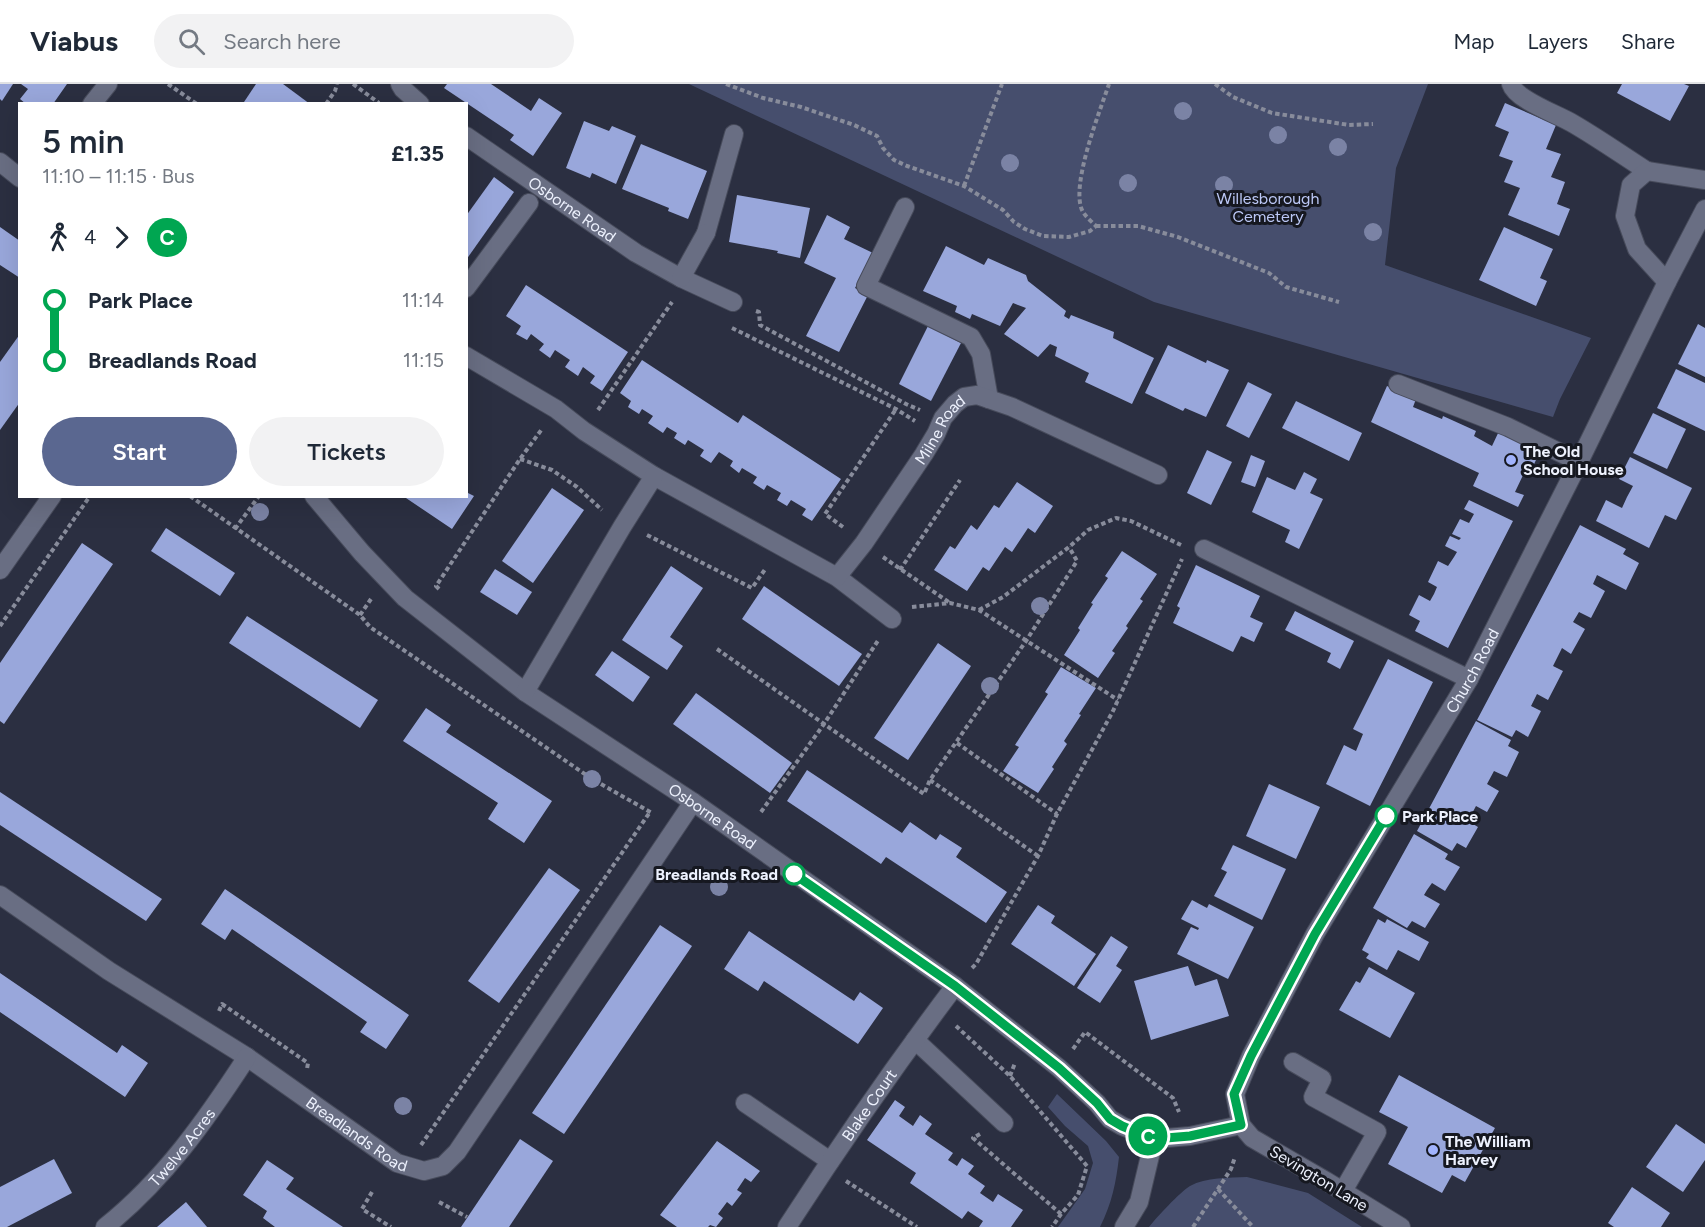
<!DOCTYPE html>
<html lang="en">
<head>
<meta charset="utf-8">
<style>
	:root { --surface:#fff; --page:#f2f2f3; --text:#1f2937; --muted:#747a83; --line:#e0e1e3; --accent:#5a6790 }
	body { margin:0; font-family:Figtree,sans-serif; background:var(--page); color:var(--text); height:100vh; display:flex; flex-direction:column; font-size:22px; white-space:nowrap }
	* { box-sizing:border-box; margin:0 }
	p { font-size:20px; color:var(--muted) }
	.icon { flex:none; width:33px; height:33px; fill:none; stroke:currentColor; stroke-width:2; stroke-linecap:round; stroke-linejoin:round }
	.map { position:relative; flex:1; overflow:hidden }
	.panel { position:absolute; left:18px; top:18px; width:450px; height:396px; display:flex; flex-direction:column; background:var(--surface); border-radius:0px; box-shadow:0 6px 24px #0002 }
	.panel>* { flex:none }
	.badge { padding:0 12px; border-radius:20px; font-size:21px; line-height:39px }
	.map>.badge { position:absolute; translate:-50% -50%; box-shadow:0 0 0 3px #fff }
	.legs { display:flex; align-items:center; gap:9px; height:66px; padding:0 24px; font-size:20px }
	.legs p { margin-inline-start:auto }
	.summary { display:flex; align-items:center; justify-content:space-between; height:102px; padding:0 24px }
	h1 { font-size:33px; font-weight:600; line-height:45px }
	.button { display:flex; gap:12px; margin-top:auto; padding:12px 24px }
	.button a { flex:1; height:69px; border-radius:36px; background:var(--accent); color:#fff; font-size:24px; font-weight:600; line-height:69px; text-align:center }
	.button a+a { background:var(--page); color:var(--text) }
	ul { padding:0 24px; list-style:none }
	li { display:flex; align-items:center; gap:21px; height:60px; font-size:22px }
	li i { display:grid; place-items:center; width:9px; height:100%; margin:0 8px; background:currentColor }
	li i::after { content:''; width:15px; height:15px; margin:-8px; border:4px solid; border-radius:50%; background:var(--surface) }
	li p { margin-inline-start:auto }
	li:first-child i { background:linear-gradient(#0000 50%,currentColor 0) }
	li:last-child i { background:linear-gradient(currentColor 50%,#0000 0) }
	header { display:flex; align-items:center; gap:36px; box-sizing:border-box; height:84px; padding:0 30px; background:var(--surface); border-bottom:2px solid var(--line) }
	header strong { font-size:28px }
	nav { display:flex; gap:33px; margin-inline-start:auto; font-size:21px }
	.search { width:420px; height:54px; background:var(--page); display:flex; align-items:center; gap:15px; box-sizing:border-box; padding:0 21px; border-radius:33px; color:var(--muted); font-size:22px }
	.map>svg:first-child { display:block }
	.green { fill:#464e6d }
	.building { fill:#99a7db }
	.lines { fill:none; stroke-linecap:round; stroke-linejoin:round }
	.lane-casing { stroke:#474b5b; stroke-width:20 }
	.street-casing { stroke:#474b5b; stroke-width:20 }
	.secondary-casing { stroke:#474b5b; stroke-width:20 }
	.path { stroke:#888c9b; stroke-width:4; stroke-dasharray:4.5 3; stroke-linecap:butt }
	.lane { stroke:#696e83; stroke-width:18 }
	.street { stroke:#696e83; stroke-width:18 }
	.secondary { stroke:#696e83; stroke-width:18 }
	.tree { fill:#7b83a5 }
	.line-1-casing { stroke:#fff; stroke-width:14 }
	.line-1 { stroke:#00a651; stroke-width:9 }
	.poi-dot { fill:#a1b3fd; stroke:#161820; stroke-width:2 }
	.stop-1-dot { fill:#fff; stroke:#00a651; stroke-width:3 }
	.labels { text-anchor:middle; stroke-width:6; stroke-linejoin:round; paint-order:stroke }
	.park-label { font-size:16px; fill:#bcc8f6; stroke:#161820 }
	.street-label { font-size:16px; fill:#edf1fd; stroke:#161820 }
	.poi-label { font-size:16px; font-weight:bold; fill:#edf1fd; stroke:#161820; text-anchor:start }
	.stop-label { font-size:16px; font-weight:bold; fill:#edf1fd; stroke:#161820; text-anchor:start }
</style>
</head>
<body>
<header>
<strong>Viabus</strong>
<div class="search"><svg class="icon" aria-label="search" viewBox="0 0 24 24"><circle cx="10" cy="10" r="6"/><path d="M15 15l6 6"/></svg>Search here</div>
<nav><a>Map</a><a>Layers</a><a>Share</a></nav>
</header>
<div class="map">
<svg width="1705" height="1143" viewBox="0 0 1705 1143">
	<rect width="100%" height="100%" fill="#2b2f41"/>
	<g class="green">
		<path d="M689,0H1428L1396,84L1385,181L1591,254L1560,315L1553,333L1154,218Z"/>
		<path d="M1057,1010L1106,1057L1119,1073C1116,1099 1112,1119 1100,1143H1058L1085,1105L1093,1079L1088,1062L1065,1042L1048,1023Z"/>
		<path d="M1247,1093L1308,1109L1362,1143H1149C1157,1133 1179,1109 1190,1102C1206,1093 1229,1094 1247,1093Z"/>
	</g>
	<g class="building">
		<path d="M0,0H13L2,17L0,15Z"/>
		<path d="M21,0H67L53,20H26L20,15L28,5Z"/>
		<path d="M256,0H283L310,20H246L244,18Z"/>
		<path d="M447,0H491L531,27L539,14L562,29L533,72L510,56L514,51L444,4Z"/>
		<path d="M1622,0H1684L1689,2L1670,37L1617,9Z"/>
		<path d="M1505,19L1556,41L1546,65L1561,70L1551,93L1565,98L1557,120L1570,125L1559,152L1508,131L1520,104L1504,98L1513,77L1499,72L1509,48L1495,42Z"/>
		<path d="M584,37L609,47L612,42L636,52L616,100L592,89L590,94L566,84Z"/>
		<path d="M641,60L707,87L688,135L668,127L669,124L622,105Z"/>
		<path d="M494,93L514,108L466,176V132Z"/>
		<path d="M737,111L810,124L800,174L777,169L778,167L729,158Z"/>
		<path d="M827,131L850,143L844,155L873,169L855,204L868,211L839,268L806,252L836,194L804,179Z"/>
		<path d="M0,143L20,157V194L0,181Z"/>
		<path d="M1504,143L1553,165L1540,194L1547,197L1536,222L1479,196Z"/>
		<path d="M946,162L984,181L988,174L1026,191L1028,197L1066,227L1064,232L1069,235L1071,231L1114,248L1113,254L1154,274L1132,320L1085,298L1089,289L1055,272L1057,263L1050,260L1038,273L1004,250L1026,224L1013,219L1000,242L972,230L970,235L955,228L957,222L923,207Z"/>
		<path d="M526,201L628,268L602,307L590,299L595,292L583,283L578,292L565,283L570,276L555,266L550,274L539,266L544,260L531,250L527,256L516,250L521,242L506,232Z"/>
		<path d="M1698,240L1705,244V293L1678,280Z"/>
		<path d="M928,242L961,259L931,317L899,300Z"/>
		<path d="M20,250V318L0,346V278Z"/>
		<path d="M1168,261L1206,279L1207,276L1229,286L1206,333L1185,324L1183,327L1145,309Z"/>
		<path d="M642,276L738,339L743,331L841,395L812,437L802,431L806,425L791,416L787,422L777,416L781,409L767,401L764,406L753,399L757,393L742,384L739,389L730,382L733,377L719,368L711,379L700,372L704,366L688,356L685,361L674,354L677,349L667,343L663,349L648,339L653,332L642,325L639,330L628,323L631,317L620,309Z"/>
		<path d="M1676,285L1705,299V347L1657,324Z"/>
		<path d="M1248,298L1272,310L1249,354L1226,342Z"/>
		<path d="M1387,302L1416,315L1413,323L1442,335L1443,332L1476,347L1474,352L1492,362L1500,345L1541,365L1530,389L1525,387L1515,408L1524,411L1518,423L1473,402L1479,389L1371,338Z"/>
		<path d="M1296,317L1362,349L1349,377L1282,344Z"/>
		<path d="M1653,329L1686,345L1667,385L1633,369Z"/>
		<path d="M1207,366L1232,378L1211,421L1187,409Z"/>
		<path d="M1251,371L1265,377L1255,403L1241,398Z"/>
		<path d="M1630,373L1692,404L1676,436L1665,431L1649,464L1596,437L1606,416L1622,424L1627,413L1633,402L1619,395Z"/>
		<path d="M1304,388L1317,395L1310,409L1323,415L1299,465L1285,458L1290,446L1252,428L1267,393L1295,406Z"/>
		<path d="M1017,398L1053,422L1035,449L1028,444L1012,468L1005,463L989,487L983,483L967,507L934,486L950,462L955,465L971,441L977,446L994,421L999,424Z"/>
		<path d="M552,404L584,426L533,499L502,477Z"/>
		<path d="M466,408L474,412L452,445L403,412H466Z"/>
		<path d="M1469,416L1513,437L1448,564L1415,547L1420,537L1409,531L1419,511L1430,517L1434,510L1437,503L1428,498L1438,477L1448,482L1454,473L1457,468L1445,462L1450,452L1459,456L1461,454L1452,450L1460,435L1469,439L1474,430L1464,425Z"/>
		<path d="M1580,441L1626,465L1623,470L1639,479L1626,506L1597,491L1593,500L1605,507L1591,534L1579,528L1573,538L1585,545L1571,570L1562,564L1553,582L1563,587L1548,616L1537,610L1531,622L1541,627L1528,653L1516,646L1512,653L1477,636Z"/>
		<path d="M166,444L235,489L220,512L151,467Z"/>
		<path d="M82,459L113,480L4,640L0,637V579Z"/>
		<path d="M1122,467L1157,490L1140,515L1143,517L1126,542L1128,544L1112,567L1115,569L1098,594L1064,571L1080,546L1078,544L1093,520L1091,519L1108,494L1105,492Z"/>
		<path d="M1196,481L1260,512L1250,533L1263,539L1254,558L1241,552L1233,568L1173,539L1180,524L1177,522Z"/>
		<path d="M671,482L703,504L670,553L683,562L667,586L622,556Z"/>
		<path d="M495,485L532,508L517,531L480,508Z"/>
		<path d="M764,502L862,570L839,602L742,535Z"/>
		<path d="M1295,527L1354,557L1340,585L1327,578L1331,569L1285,546Z"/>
		<path d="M247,532L378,616L360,644L229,559Z"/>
		<path d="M938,559L971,582L908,676L874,654Z"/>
		<path d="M612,567L650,593L633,618L595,591Z"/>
		<path d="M1388,575L1433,598L1370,722L1326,700L1344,661L1356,667L1363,650L1353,645Z"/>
		<path d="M1061,583L1096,604L1079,630L1081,631L1064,657L1067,660L1052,683L1054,685L1038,709L1003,687L1019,663L1015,661L1048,610L1045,608Z"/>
		<path d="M696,609L792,679L770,709L673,640Z"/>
		<path d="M426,624L451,641L446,648L552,717L524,759L488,735L498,719L403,657Z"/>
		<path d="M1476,637L1511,656L1508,662L1519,668L1507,693L1494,687L1487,700L1499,707L1487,728L1476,722L1468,737L1478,743L1466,764L1457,759L1452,767L1417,747Z"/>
		<path d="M807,686L902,749L910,738L936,756L940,750L962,764L956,773L1007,808L986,839L886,773L881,780L787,717Z"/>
		<path d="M1269,700L1320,723L1296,775L1246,752Z"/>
		<path d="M0,708L162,815L146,837L0,741Z"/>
		<path d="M1414,750L1448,770L1445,775L1460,783L1445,807L1432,799L1427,806L1424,811L1440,820L1425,844L1412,837L1407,844L1373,824Z"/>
		<path d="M1233,761L1286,785L1262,836L1214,812L1227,788L1221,785Z"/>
		<path d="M549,784L580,806L499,919L468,897Z"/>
		<path d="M225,805L409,931L386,965L360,948L367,938L232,845L225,856L201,840Z"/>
		<path d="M1192,816L1207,824L1209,820L1254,843L1228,895L1177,870L1191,843L1198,846L1199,844L1181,835Z"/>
		<path d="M1038,821L1055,832L1051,839L1096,870L1074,902L1011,860Z"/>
		<path d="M1378,835L1385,839L1387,835L1429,858L1419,877L1398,866L1387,886L1366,874L1369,870L1362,866Z"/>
		<path d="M660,841L692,862L564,1050L532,1029Z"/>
		<path d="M749,847L854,917L860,908L883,924L858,960L764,897L758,907L724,885Z"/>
		<path d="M1111,852L1128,863L1116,882L1122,886L1100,919L1077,904Z"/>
		<path d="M1188,882L1195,902L1217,895L1229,932L1151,956L1134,897Z"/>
		<path d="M1369,883L1415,909L1390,954L1339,926L1356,897L1360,899Z"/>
		<path d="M0,889L117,969L122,961L148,979L125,1013L0,928Z"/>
		<path d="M1399,991L1495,1044L1465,1098L1452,1091L1442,1109L1388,1080L1408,1043L1379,1028Z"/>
		<path d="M895,1016L905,1023L899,1032L913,1042L920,1031L932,1040L925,1050L953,1069L948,1076L957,1082L962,1074L974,1082L968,1090L985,1102L980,1109L993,1118L998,1110L1023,1126L1011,1143H979L983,1137L968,1127L962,1135L910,1099L916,1089L867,1056Z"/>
		<path d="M1676,1040L1705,1060V1076L1683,1108L1646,1083Z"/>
		<path d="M520,1055L553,1077L509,1143H461Z"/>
		<path d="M717,1057L760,1087L751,1098L745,1094L737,1106L742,1109L732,1122L727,1118L718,1130L723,1134L716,1143L710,1141L708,1143H677L660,1131Z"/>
		<path d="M54,1075L72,1109L7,1143H0V1103Z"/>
		<path d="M267,1076L294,1094L286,1105L343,1143H275L263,1134L267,1127L243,1111Z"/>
		<path d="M1632,1103L1670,1129L1661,1143H1614L1608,1139Z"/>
		<path d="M186,1118L207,1143H157Z"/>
	</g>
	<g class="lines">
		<defs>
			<g id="lane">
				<path d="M1511,0C1516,16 1557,30 1572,39C1598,54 1622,71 1647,87"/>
				<path d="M905,123L866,202L971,253L981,270L989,315"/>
				<path d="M706,149L734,50"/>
				<path d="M466,204L529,119"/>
				<path d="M915,956L1004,1039"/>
				<path d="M1293,978L1322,995L1313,1013L1377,1048L1343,1107"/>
				<path d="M745,1019L830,1077"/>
			</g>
			<g id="street">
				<path d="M400,0L403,5L420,20"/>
				<path d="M92,20L108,0"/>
				<path id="s1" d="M466,52L636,169L681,194L733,218"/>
				<path d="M0,78L20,94"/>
				<path d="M681,194L706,149"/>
				<path d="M1667,198L1637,165L1625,132L1631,101L1647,87L1705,96"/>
				<path d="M466,272L556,325L584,347L654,392L837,493L892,535"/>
				<path d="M1398,300L1508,343L1579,378"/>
				<path id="s2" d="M314,412L362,469L405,514L525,608L693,718L955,902L1059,984L1097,1019L1110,1035L1122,1042L1154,1055"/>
				<path d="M1204,465L1469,595"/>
				<path d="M0,486L52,412"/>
				<path id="s3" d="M837,493L864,459L924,370L936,350L943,334L955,320L964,313L977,311L1012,323L1158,391"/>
				<path d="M525,608L622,443L654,392"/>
				<path id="s4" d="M0,811L109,887L247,973L397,1079L424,1087L443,1082L457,1068L693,718"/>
				<path id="s5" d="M105,1143C164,1096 206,1036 247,973"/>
				<path id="s6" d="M787,1143C840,1061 896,980 955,902"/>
				<path d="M1124,1143L1139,1118L1154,1055L1190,1052L1241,1041"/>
			</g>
			<g id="secondary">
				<path id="s7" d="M1401,1143L1326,1097L1252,1054L1241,1041L1235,1010L1251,972L1315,850L1469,595L1579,378L1667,198L1705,125"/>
			</g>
		</defs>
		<use href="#lane" class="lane-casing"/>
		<use href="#street" class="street-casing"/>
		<use href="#secondary" class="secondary-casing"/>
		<g class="path">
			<path d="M168,0L197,20"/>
			<path d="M353,0L379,19"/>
			<path d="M726,0L763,14L801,23L854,41L877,52L883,64L894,76L907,82L964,102L1003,126L1014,138L1025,145L1043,152L1069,153L1090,147L1096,142C1092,138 1086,133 1083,128C1069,104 1100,27 1109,0"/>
			<path d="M1215,0L1233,13L1272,29L1349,41L1373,40"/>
			<path d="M326,20L335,7L337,0"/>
			<path d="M964,102L1002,0"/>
			<path d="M1096,142H1138L1178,153L1269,189L1286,203L1339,218"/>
			<path d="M756,227L759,228L760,241L908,321L920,326"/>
			<path d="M732,244L896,325L915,337"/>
			<path d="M598,326L672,218"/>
			<path d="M520,375L552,386L577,403L602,426"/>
			<path d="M190,412L360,531L370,543L592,695L652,729"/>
			<path d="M843,443L825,430L896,325"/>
			<path d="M235,445L259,412"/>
			<path d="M647,451L752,504L766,484"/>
			<path d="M883,473L950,519"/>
			<path d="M900,486L960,396"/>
			<path d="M439,505L436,502L520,375L542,345"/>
			<path d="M912,523L950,519L979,526L1118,616"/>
			<path d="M979,526L1003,513L1069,463L1088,446L1116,434L1131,437L1181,461"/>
			<path d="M360,531L371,515"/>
			<path d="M0,542L90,412"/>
			<path d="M717,565L924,710L930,696L1026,557L1077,477L1069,463"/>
			<path d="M957,659L1057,730"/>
			<path d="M930,696L1038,772"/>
			<path d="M761,728L824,640L879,555"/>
			<path d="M972,884L976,880L1038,772L1057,730L1113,627L1182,475"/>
			<path d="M219,927L222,920L308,979L307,985"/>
			<path d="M956,942L1010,992L1087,1082L1078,1111L1061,1130L1052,1143"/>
			<path d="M1073,965L1085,948L1173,1014L1179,1028"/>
			<path d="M1010,992L1015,979"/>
			<path d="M980,1050L973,1054L1061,1130"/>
			<path d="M421,1061L650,728"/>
			<path d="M846,1097L917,1143"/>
			<path d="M1218,1105L1253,1143"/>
			<path d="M372,1108L362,1125L391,1143"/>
			<path d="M439,1118L467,1133"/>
			<path d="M1193,1143L1231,1085L1235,1073"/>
		</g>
		<use href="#lane" class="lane"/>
		<use href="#street" class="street"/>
		<use href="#secondary" class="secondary"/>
	</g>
	<g class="tree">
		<circle cx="1183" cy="27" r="9"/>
		<circle cx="1278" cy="51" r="9"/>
		<circle cx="1338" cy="63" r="9"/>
		<circle cx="1010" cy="79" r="9"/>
		<circle cx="1128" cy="99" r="9"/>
		<circle cx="1224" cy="101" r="9"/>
		<circle cx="1373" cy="148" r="9"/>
		<circle cx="260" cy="428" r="9"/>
		<circle cx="1040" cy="522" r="9"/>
		<circle cx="990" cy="602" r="9"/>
		<circle cx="592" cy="695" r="9"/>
		<circle cx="719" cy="803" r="9"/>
		<circle cx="403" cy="1022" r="9"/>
	</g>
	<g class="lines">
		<defs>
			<path id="line-1" d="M794,790L955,902L1059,984L1097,1019L1110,1035L1122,1042L1154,1055L1190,1052L1241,1041L1234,1010L1251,972L1315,850L1386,732"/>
		</defs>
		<use href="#line-1" class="line-1-casing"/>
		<use href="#line-1" class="line-1"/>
	</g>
	<g class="poi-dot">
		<circle cx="1511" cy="376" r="6"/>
		<circle cx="1433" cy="1066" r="6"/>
	</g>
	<g class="stop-1-dot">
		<circle cx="1386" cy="732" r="10"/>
		<circle cx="794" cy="790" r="10"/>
	</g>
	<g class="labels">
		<g class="park-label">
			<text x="1268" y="120">Willesborough<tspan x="1268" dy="18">Cemetery</tspan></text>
		</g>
		<g class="street-label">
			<text dy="6" stroke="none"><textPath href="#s1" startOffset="129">Osborne Road</textPath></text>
			<text dy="6" stroke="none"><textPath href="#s3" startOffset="180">Milne Road</textPath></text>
			<text dy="6" stroke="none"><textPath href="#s7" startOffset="708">Church Road</textPath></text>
			<text dy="6" stroke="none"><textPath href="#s2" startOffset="514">Osborne Road</textPath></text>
			<text dy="6" stroke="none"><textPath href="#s6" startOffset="147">Blake Court</textPath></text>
			<text dy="6" stroke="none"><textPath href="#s4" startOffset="430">Breadlands Road</textPath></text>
			<text dy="6" stroke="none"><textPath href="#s5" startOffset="111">Twelve Acres</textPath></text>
			<text transform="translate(1319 1094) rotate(31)" y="6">Sevington Lane</text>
		</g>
		<g class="poi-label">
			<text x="1523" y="373">The Old<tspan x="1523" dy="18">School House</tspan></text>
			<text x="1445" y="1063">The William<tspan x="1445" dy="18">Harvey</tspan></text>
		</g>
		<g class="stop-label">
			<text x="1402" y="738">Park Place</text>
			<text x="778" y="796" text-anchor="end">Breadlands Road</text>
		</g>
	</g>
</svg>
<b class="badge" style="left:1148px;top:1052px;background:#00a651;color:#fff">C</b>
<section class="panel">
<div class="summary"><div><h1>5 min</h1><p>11:10 – 11:15 · Bus</p></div><b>£1.35</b></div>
<div class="legs"><svg class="icon" aria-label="walk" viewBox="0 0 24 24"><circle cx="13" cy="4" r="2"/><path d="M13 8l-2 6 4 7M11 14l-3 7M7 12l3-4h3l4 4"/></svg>4<svg class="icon" aria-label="forward" viewBox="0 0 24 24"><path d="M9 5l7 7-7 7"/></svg><b class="badge" style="background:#00a651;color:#fff">C</b></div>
<ul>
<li><i style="color:#00a651"></i><b>Park Place</b><p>11:14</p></li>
<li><i style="color:#00a651"></i><b>Breadlands Road</b><p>11:15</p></li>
</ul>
<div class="button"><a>Start</a><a>Tickets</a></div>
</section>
</div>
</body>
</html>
